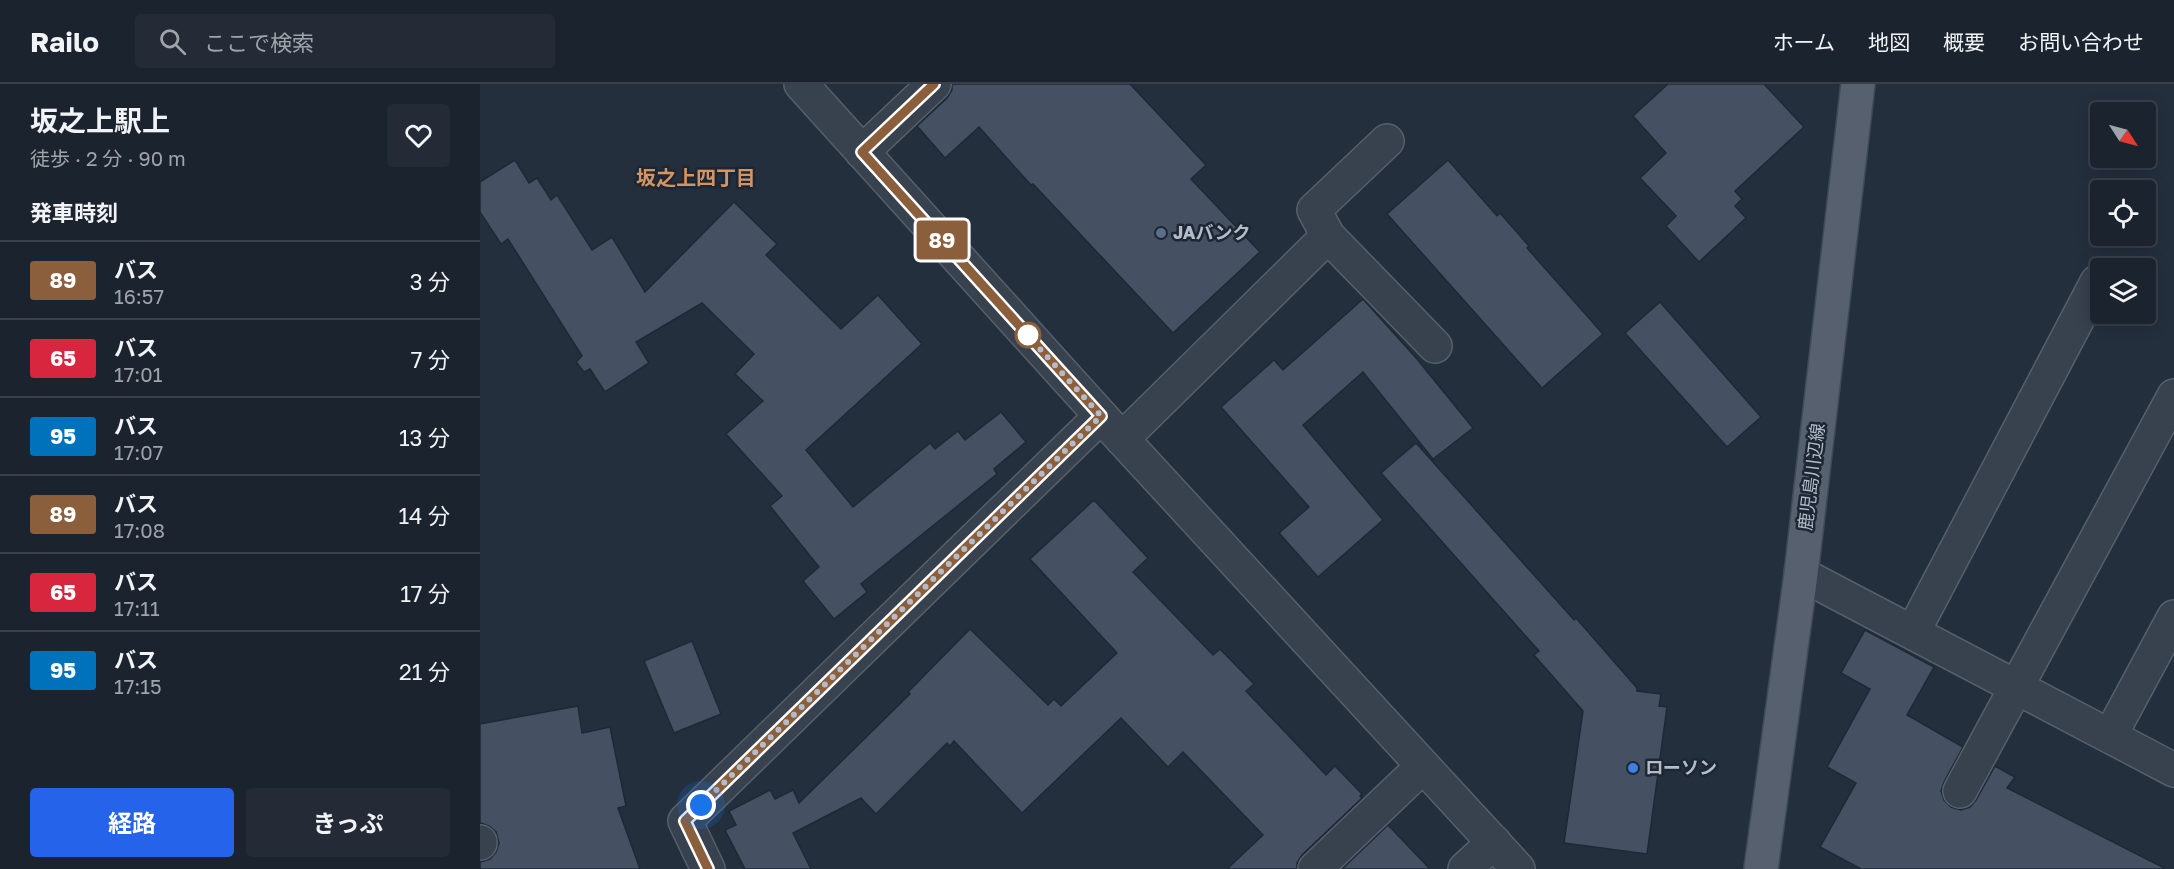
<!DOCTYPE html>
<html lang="ja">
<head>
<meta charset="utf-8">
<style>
	:root { --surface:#1b232e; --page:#242b36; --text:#f1f3f6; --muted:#a0a4aa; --line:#39404a; --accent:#2563eb }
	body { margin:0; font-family:"Golos Text","Noto Sans JP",sans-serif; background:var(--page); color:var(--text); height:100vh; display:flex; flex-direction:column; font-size:22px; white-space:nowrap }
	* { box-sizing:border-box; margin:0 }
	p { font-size:20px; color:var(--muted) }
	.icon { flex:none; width:33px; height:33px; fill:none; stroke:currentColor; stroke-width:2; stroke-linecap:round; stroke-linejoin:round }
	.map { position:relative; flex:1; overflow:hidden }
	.details { display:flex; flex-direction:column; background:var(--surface); width:480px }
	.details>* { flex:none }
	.badge { padding:0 12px; border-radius:4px; font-size:21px; line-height:39px }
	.needle { width:39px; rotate:126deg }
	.fabs { position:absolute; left:1610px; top:18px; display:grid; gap:12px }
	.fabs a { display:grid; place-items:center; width:66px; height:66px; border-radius:6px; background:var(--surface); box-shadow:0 3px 15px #0003,0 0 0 2px var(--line); font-size:30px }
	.you { position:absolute; width:30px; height:30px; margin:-15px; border:4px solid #fff; border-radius:50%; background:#1a73e8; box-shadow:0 0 0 9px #1a73e833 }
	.map>.badge { position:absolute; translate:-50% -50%; box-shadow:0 0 0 3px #fff }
	h2 { padding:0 30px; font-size:22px; line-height:54px }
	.round { display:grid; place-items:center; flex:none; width:63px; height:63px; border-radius:6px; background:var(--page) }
	.headline { display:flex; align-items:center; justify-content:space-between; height:102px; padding:0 30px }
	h1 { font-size:28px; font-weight:700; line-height:45px }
	.action { display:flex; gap:12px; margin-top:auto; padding:12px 30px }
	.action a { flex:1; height:69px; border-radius:6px; background:var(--accent); color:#fff; font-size:24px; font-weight:700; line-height:69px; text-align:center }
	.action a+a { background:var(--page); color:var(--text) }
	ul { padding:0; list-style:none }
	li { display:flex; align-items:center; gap:18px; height:78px; padding:0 30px; border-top:2px solid var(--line) }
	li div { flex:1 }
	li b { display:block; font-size:22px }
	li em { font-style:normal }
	li .badge { min-width:66px; font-weight:700; text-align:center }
	header { display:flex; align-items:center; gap:36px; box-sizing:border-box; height:84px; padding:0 30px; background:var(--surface); border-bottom:2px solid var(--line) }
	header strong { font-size:28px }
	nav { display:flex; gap:33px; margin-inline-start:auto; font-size:21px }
	.search { width:420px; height:54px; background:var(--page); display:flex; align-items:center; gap:15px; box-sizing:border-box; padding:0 21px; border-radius:6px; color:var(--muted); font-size:22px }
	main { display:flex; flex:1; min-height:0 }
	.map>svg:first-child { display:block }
	.building { fill:#455162; stroke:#1f2835; stroke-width:1.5 }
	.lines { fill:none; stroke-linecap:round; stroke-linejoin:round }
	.minor-casing { stroke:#565f6c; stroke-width:36 }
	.tertiary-casing { stroke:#565f6c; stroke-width:36 }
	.primary-casing { stroke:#414a57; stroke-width:36 }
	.minor { stroke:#38414e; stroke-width:33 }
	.tertiary { stroke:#38414e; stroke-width:33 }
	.primary { stroke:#56606e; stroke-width:33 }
	.line-casing { stroke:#fff; stroke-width:14 }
	.line { stroke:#8b5e3c; stroke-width:9 }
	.walk { stroke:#b4bcc9; stroke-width:6; stroke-dasharray:0 10.8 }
	.service-dot { fill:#5c6f8a; stroke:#1d2633; stroke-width:2 }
	.stop-dot { fill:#fff; stroke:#8b5e3c; stroke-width:3 }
	.shop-dot { fill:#3f7fe0; stroke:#1d2633; stroke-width:2 }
	.labels { text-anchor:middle; stroke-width:5; stroke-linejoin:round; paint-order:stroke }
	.poi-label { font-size:18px; font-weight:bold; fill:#b4bcc9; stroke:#1d2633; text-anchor:start }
	.street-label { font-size:18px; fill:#b4bcc9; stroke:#1d2633 }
	.neighbourhood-label { font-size:20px; font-weight:bold; fill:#d59563; stroke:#1d2633 }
</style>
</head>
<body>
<header>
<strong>Railo</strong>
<div class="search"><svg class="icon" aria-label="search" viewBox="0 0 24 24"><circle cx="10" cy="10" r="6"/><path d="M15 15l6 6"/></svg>ここで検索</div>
<nav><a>ホーム</a><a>地図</a><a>概要</a><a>お問い合わせ</a></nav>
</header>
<main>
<section class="details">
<div class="headline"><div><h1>坂之上駅上</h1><p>徒歩 · 2 分 · 90 m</p></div><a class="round"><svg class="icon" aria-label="heart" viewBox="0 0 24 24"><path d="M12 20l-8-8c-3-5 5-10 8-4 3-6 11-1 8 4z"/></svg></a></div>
<h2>発車時刻</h2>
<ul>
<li><span class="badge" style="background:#8b5e3c;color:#fff">89</span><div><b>バス</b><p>16:57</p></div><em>3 分</em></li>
<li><span class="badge" style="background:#d7263d;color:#fff">65</span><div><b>バス</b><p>17:01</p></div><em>7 分</em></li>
<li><span class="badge" style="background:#0072bc;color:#fff">95</span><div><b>バス</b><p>17:07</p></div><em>13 分</em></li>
<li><span class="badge" style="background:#8b5e3c;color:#fff">89</span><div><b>バス</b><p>17:08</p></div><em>14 分</em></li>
<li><span class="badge" style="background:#d7263d;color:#fff">65</span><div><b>バス</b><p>17:11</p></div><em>17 分</em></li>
<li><span class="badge" style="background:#0072bc;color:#fff">95</span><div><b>バス</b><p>17:15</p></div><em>21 分</em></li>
</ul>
<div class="action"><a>経路</a><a>きっぷ</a></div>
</section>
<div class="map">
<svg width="1694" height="785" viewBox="0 0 1694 785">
	<rect width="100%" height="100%" fill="#242f3e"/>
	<g class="building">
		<path d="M472,0H650L726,81L711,95L780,168L693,249L553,100L551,101L499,43L465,74L437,42L467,14L472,6Z"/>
		<path d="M1188,0H1284L1324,43L1255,107L1262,115L1255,122L1266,134L1219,178L1186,142L1196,132L1160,94L1186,69L1153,32Z"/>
		<path d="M35,76L49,99L57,94L71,116L77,111L112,166L132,153L165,208L254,118L297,160L286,171L361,245L398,211L442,260L326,366L373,423L450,359L455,365L478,347L485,356L521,328L546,358L514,385L517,390L381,500L387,508L354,535L323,497L339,483L290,422L302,412L246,350L283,317L255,290L274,270L222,219L156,258L169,279L125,308L110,285L104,288L96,278L102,272L28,155L21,160L0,128V98Z"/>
		<path d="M968,76L1017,132L1020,129L1049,162L1047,164L1123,250L1062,304L907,130Z"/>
		<path d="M883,215L937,275L993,344L953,375L883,288L823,341L903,436L838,493L799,449L829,423L741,323L794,276L803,286Z"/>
		<path d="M1180,218L1281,333L1247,363L1145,249Z"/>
		<path d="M936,359L1094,536L1096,534L1157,604V607L1181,610L1179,622L1187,623L1167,770L1084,759L1103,627L1054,571L1059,567L901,389Z"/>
		<path d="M614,416L668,474L653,488L733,571L740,565L774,600L766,607L846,691L855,682L882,710L880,712L882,714L822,771L817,779V785H747L783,751L703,668L688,683L641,634L542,729L474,657L470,662L467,659L396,730L381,714L313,749L331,785H265L245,746L256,741L249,727L290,706L295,715L313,706L319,719L430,610L428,608L490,545L568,621L574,615L581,622L637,569L550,475Z"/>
		<path d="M1385,546L1454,583L1427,631L1483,663L1464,698L1461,707L1464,716L1471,723L1481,726L1490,723L1496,716L1515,682L1535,693L1527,704L1686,785H1381L1340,763L1376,699L1347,683L1390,605L1361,589Z"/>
		<path d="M212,557L241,630L194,649L164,577Z"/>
		<path d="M98,622L102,649L130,643L146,722L138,724L160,785H0V778L10,775L16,768L19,759L16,748L9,742L0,739V640Z"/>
		<path d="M908,741L950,785H862Z"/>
	</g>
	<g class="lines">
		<defs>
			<g id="minor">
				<path d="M382,68L454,0"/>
				<path d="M848,152L955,262"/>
				<path d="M642,355L848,152L834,126L907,57"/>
				<path d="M1321,490L1694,686"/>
				<path d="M1433,548L1617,198"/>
				<path d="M1630,652L1694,533"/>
				<path d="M1480,707L1694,312"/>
				<path d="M0,759V758"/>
				<path d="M228,785L205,737L621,332"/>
				<path d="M835,785L943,682"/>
				<path d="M985,785L1014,758"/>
			</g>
			<path id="tertiary" d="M321,0L621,332L1038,785"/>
			<path id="primary" d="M1281,785L1321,490L1378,0"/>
		</defs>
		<use href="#minor" class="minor-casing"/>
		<use href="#tertiary" class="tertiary-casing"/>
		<use href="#primary" class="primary-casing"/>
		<use href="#minor" class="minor"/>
		<use href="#tertiary" class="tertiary"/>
		<use href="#primary" class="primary"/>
	</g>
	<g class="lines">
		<defs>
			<path id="line" d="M228,785L205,737L621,332L382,68L454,0"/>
		</defs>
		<use href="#line" class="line-casing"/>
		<use href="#line" class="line"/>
		<path class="walk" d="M221,721L621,332L541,244L548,251"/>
	</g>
	<circle class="service-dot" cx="681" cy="149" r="6"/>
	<circle class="stop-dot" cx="548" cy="251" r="12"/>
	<circle class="shop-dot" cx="1153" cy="684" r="6"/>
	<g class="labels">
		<g class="poi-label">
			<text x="693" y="155">JAバンク</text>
			<text x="1165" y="690">ローソン</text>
		</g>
		<g class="street-label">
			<text transform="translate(1332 393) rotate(-83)" y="6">鹿児島川辺線</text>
		</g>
		<g class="neighbourhood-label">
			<text x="216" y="101">坂之上四丁目</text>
		</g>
	</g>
</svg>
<div class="fabs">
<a><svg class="needle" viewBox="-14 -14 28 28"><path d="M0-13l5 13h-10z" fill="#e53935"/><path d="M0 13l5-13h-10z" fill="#a0a4aa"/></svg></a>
<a><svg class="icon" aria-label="locate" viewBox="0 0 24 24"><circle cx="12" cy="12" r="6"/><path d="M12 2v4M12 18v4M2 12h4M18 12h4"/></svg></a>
<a><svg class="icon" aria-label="layers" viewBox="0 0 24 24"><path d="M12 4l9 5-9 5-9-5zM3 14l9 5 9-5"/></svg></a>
</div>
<div class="you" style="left:221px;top:721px"></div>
<b class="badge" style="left:462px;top:156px;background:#8b5e3c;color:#fff">89</b>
</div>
</main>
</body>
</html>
